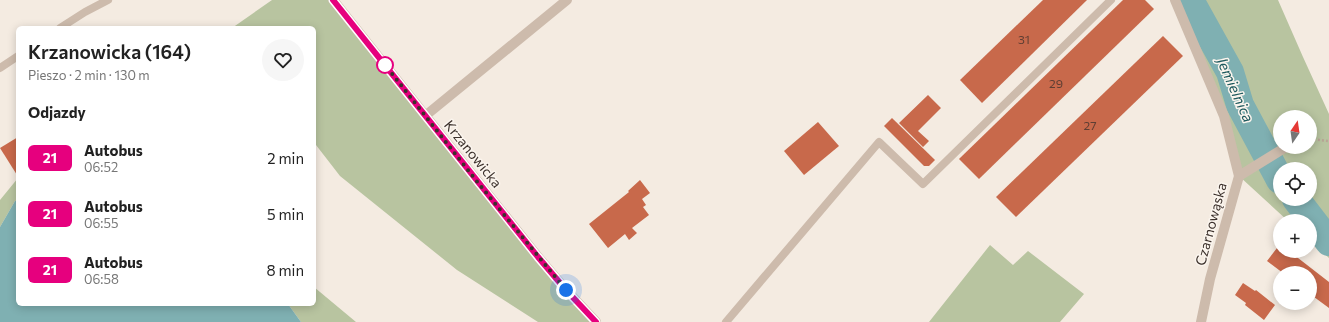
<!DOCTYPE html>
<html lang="pl">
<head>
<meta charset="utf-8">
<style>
	:root { --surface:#fff; --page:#f6f6f6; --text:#222; --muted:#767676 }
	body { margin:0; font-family:Commissioner,sans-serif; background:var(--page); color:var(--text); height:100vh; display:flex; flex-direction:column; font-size:15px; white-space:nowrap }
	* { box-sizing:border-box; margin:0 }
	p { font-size:13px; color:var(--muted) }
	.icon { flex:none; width:22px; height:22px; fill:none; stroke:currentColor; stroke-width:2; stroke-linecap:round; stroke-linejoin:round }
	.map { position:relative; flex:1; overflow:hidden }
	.drawer { position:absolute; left:16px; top:26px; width:300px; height:280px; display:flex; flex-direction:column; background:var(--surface); border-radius:6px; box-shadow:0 2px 10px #0003 }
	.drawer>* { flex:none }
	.badge { padding:0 8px; border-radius:6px; font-size:14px; line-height:26px }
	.needle { width:26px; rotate:13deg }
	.buttons { position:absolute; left:1273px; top:110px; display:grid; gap:8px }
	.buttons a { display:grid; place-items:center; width:44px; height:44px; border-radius:50%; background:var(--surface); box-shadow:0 2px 10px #0003; font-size:20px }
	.you { position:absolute; width:20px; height:20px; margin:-10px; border:3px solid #fff; border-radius:50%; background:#1a73e8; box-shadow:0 0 0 6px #1a73e833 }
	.map>.badge { position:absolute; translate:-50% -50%; box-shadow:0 0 0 2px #fff }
	h2 { padding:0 12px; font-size:15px; line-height:36px }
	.round { display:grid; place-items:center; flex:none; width:42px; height:42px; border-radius:21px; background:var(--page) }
	.headline { display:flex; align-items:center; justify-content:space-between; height:68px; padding:0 12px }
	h1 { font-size:19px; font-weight:600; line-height:30px }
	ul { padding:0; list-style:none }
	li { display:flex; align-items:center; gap:12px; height:56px; padding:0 12px }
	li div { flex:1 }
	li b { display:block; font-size:15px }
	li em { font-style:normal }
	li .badge { min-width:44px; font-weight:700; text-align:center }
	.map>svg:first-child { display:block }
	.green { fill:#b8c4a0; fill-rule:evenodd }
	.water { fill:#7fb0b2 }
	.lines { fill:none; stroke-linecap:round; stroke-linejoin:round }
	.river { stroke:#7fb0b2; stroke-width:28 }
	.building { fill:#c8694b }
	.path { stroke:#b9a596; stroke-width:2.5; stroke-dasharray:2 2; stroke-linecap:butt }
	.service { stroke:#cdbbac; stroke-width:8 }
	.minor { stroke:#cdbbac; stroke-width:10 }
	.tertiary { stroke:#cdbbac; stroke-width:10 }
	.line-casing { stroke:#fff; stroke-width:9 }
	.line { stroke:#e6007e; stroke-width:6 }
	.walk { stroke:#3b302b; stroke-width:4; stroke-dasharray:0 7.2 }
	.stop-dot { fill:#fff; stroke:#e6007e; stroke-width:2 }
	.labels { text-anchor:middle; stroke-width:3; stroke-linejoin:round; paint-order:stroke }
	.number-label { font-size:12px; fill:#5e3e33 }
	.street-label { font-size:14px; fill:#3b302b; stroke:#fbf5ee }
	.water-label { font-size:15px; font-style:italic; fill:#1f5a5e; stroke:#fbf5ee }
</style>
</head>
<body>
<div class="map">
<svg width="1329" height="322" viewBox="0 0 1329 322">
	<rect width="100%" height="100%" fill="#f4ebe1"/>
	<g class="green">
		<path d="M272,0H333L596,322H538L457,270L340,176L316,145L314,146V28H232Z"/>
		<path d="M1175,0H1278L1303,57L1329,114V258L1310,241V221H1288L1239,176L1224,116ZM1280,117H1310V147H1280ZM1280,169H1310V199H1280Z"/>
		<path d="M18,178V201H15L0,227V200Z"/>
		<path d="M990,245L1013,265L1028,251L1084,294L1060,322H929Z"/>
		<path d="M314,287L356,322H301L288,304H314Z"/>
	</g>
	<path class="water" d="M15,201H18V304H288L301,322H0V227Z"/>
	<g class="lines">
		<g class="river">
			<path d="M1190,0L1230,72L1240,105L1280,180"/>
			<path d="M1296,199L1329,242"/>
		</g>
	</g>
	<g class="building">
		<path d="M1043,0H1087L982,103L960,80Z"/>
		<path d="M1123,0H1145L1154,9L979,179L959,159Z"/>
		<path d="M1163,36L1183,56L1016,217L996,197Z"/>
		<path d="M928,95L941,108L918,131L929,141L923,147L899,123Z"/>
		<path d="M892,118L935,160L929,166H924L884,126Z"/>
		<path d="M818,122L839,146L804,175L784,151Z"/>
		<path d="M18,137V174L17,175L0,148Z"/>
		<path d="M640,180L650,193L642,199L646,205L643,207L649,215L632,228L637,233L629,240L625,234L608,248L589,224L629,192L628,191Z"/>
		<path d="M1280,244V251H1289L1329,282V308L1310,294V273H1283L1267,261Z"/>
		<path d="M1243,283L1255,291L1256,290L1275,305L1264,320L1245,305L1246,303L1235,295Z"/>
	</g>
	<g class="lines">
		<path class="path" d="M1310,139L1329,141"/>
		<g class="service">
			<path d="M60,28L85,12L108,0"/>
			<path d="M0,68L18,56"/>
			<path d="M726,322L879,142L923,184L1111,0"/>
		</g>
		<g class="minor">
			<path d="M1175,0L1224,116L1239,176L1210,279L1201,322"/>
			<path d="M425,116L567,0"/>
			<path d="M1239,176L1286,147"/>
		</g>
		<path class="tertiary" d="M333,0L538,257L566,290L596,322"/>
	</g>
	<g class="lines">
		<defs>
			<path id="line" d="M333,0L538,257L566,290L596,322"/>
		</defs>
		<use href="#line" class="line-casing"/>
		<use href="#line" class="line"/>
		<path class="walk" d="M385,65L382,61L479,184L566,290"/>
	</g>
	<circle class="stop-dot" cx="385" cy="65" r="8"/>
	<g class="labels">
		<g class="number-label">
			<text x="1024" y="44">31</text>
			<text x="1056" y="88">29</text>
			<text x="1090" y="130">27</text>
		</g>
		<g class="street-label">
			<text transform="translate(473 154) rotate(51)" y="5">Krzanowicka</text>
			<text transform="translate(1211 224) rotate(-75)" y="5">Czarnowąska</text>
		</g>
		<g class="water-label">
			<text transform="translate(1235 90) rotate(66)" y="5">Jemielnica</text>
		</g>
	</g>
</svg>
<div class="buttons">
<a><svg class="needle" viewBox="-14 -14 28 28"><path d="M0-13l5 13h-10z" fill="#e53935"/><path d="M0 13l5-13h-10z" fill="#767676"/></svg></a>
<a><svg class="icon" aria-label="locate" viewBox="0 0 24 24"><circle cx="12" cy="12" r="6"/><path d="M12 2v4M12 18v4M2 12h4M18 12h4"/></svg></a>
<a>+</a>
<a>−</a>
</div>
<div class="you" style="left:566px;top:290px"></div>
<section class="drawer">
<div class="headline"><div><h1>Krzanowicka (164)</h1><p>Pieszo · 2 min · 130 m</p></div><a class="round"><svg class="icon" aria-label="heart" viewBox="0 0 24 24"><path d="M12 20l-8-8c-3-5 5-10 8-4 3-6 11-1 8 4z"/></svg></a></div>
<h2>Odjazdy</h2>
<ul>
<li><span class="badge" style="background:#e6007e;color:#fff">21</span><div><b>Autobus</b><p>06:52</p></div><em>2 min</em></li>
<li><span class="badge" style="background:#e6007e;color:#fff">21</span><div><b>Autobus</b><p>06:55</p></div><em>5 min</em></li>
<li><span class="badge" style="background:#e6007e;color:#fff">21</span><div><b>Autobus</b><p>06:58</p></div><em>8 min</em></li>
</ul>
</section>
</div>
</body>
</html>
